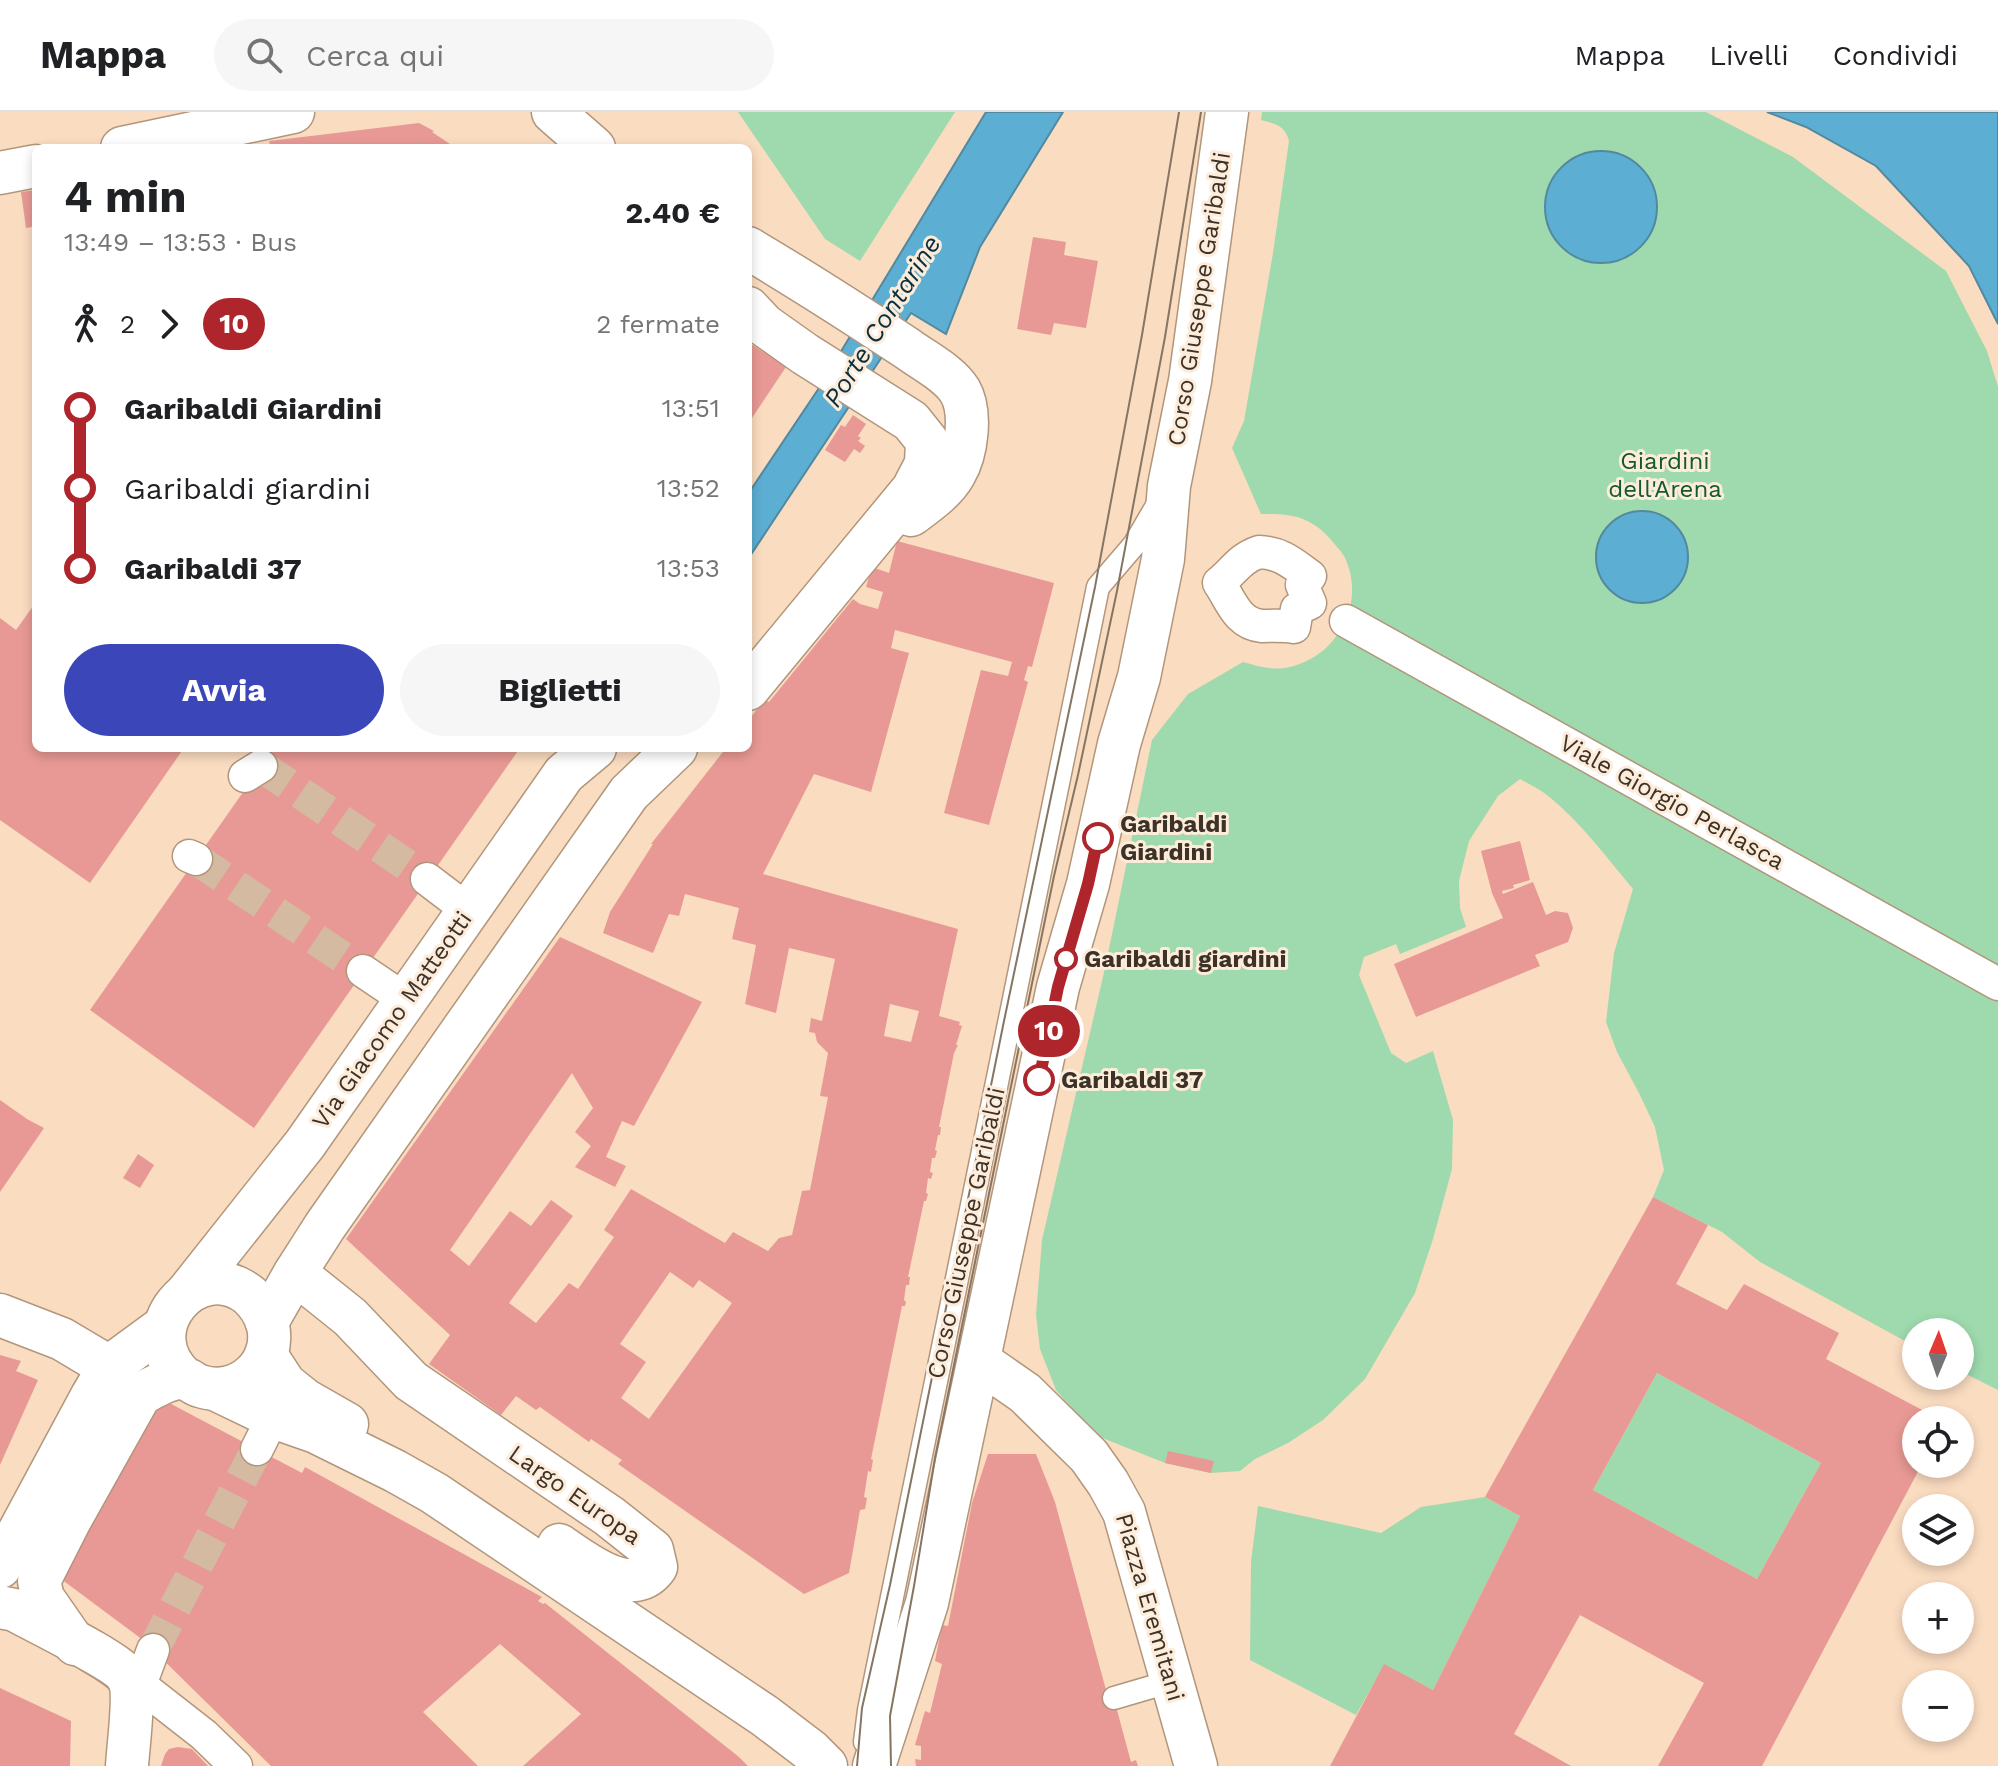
<!DOCTYPE html>
<html lang="it">
<head>
<meta charset="utf-8">
<style>
	:root { --surface:#fff; --page:#f6f6f6; --text:#202124; --muted:#757577; --line:#e0e0e0; --accent:#3b46b9 }
	body { margin:0; font-family:"Work Sans",sans-serif; background:var(--page); color:var(--text); height:100vh; display:flex; flex-direction:column; font-size:30px; white-space:nowrap }
	* { box-sizing:border-box; margin:0 }
	p { font-size:26px; color:var(--muted) }
	.icon { flex:none; width:44px; height:44px; fill:none; stroke:currentColor; stroke-width:2; stroke-linecap:round; stroke-linejoin:round }
	.map { position:relative; flex:1; overflow:hidden }
	.sheet { position:absolute; left:32px; top:32px; width:720px; height:608px; display:flex; flex-direction:column; background:var(--surface); border-radius:12px; box-shadow:0 4px 12px #0003 }
	.sheet>* { flex:none }
	.badge { padding:0 16px; border-radius:26px; font-size:28px; line-height:52px }
	.needle { width:52px; rotate:2deg }
	.controls { position:absolute; left:1902px; top:1206px; display:grid; gap:16px }
	.controls a { display:grid; place-items:center; width:72px; height:72px; border-radius:50%; background:var(--surface); box-shadow:0 4px 12px #0003; font-size:40px }
	.map>.badge { position:absolute; translate:-50% -50%; box-shadow:0 0 0 4px #fff }
	.legs { display:flex; align-items:center; gap:12px; height:88px; padding:0 32px; font-size:26px }
	.legs p { margin-inline-start:auto }
	.overview { display:flex; align-items:center; justify-content:space-between; height:136px; padding:0 32px }
	h1 { font-size:44px; font-weight:700; line-height:60px }
	.button { display:flex; gap:16px; margin-top:auto; padding:16px 32px }
	.button a { flex:1; height:92px; border-radius:48px; background:var(--accent); color:#fff; font-size:32px; font-weight:700; line-height:92px; text-align:center }
	.button a+a { background:var(--page); color:var(--text) }
	ul { padding:0 32px; list-style:none }
	li { display:flex; align-items:center; gap:28px; height:80px; font-size:30px }
	li i { display:grid; place-items:center; width:12px; height:100%; margin:0 10px; background:currentColor }
	li i::after { content:''; width:20px; height:20px; margin:-10px; border:6px solid; border-radius:50%; background:var(--surface) }
	li p { margin-inline-start:auto }
	li:first-child i { background:linear-gradient(#0000 50%,currentColor 0) }
	li:last-child i { background:linear-gradient(currentColor 50%,#0000 0) }
	header { display:flex; align-items:center; gap:48px; box-sizing:border-box; height:112px; padding:0 40px; background:var(--surface); border-bottom:2px solid var(--line) }
	header strong { font-size:38px }
	nav { display:flex; gap:44px; margin-inline-start:auto; font-size:28px }
	.search { width:560px; height:72px; background:var(--page); display:flex; align-items:center; gap:20px; box-sizing:border-box; padding:0 28px; border-radius:44px; color:var(--muted); font-size:30px }
	.map>svg:first-child { display:block }
	.green { fill:#9edaad }
	.water { fill:#5daed3; stroke:#53899f; stroke-width:2 }
	.building { fill:#e89995; fill-rule:evenodd }
	.lines { fill:none; stroke-linecap:round; stroke-linejoin:round }
	.pedestrian-tunnel { stroke:#d4baa1; stroke-width:32; stroke-dasharray:32 16; stroke-linecap:butt }
	.service-casing { stroke:#b2967c; stroke-width:25 }
	.pedestrian-casing { stroke:#b2967c; stroke-width:35 }
	.minor-casing { stroke:#b2967c; stroke-width:45 }
	.service { stroke:#fff; stroke-width:22 }
	.pedestrian { stroke:#fff; stroke-width:32 }
	.minor { stroke:#fff; stroke-width:42 }
	.tram { stroke:#877563; stroke-width:2 }
	.line-1-casing { stroke:#fff; stroke-width:18 }
	.line-1 { stroke:#ae262b; stroke-width:12 }
	.stop-1-dot { fill:#fff; stroke:#ae262b; stroke-width:4 }
	.labels { text-anchor:middle; stroke-width:6; stroke-linejoin:round; paint-order:stroke }
	.street-label { font-size:24px; fill:#3d3227; stroke:#feecdb }
	.park-label { font-size:24px; fill:#105a2e; stroke:#feecdb }
	.stop-label { font-size:24px; font-weight:bold; fill:#3d3227; stroke:#feecdb; text-anchor:start }
	.water-label { font-size:26px; font-style:italic; fill:#0a3040; stroke:#feecdb }
</style>
</head>
<body>
<header>
<strong>Mappa</strong>
<div class="search"><svg class="icon" aria-label="search" viewBox="0 0 24 24"><circle cx="10" cy="10" r="6"/><path d="M15 15l6 6"/></svg>Cerca qui</div>
<nav><a>Mappa</a><a>Livelli</a><a>Condividi</a></nav>
</header>
<div class="map">
<svg width="1998" height="1654" viewBox="0 0 1998 1654">
	<rect width="100%" height="100%" fill="#fadcc0"/>
	<g class="green">
		<path d="M738,0H955L860,149L825,127Z"/>
		<path d="M1262,0H1706L1793,45L1946,159L1987,239L1998,275V1278L1960,1259V1220H1916V1235L1760,1150L1722,1120L1653,1085L1664,1058L1655,1015L1640,983L1617,940L1606,910L1614,841L1633,777C1606,745 1580,709 1547,683C1539,677 1529,672 1520,667L1498,684L1469,729L1459,769L1460,796L1466,815L1400,842L1396,832L1364,845L1359,863L1391,941L1406,951L1433,939L1453,1008L1452,1057L1433,1127L1415,1181L1365,1267L1323,1308L1288,1331L1255,1347L1240,1359L1211,1361L1165,1351L1095,1323L1056,1278L1040,1237L1036,1203L1042,1128L1105,856L1152,628L1188,582L1243,550C1257,554 1270,558 1285,556C1336,548 1368,491 1344,444C1341,439 1336,434 1332,429C1325,420 1315,412 1303,407C1289,402 1276,402 1261,402L1232,336L1244,309L1273,141L1289,29C1285,13 1275,12 1261,8Z"/>
		<path d="M1657,1261L1821,1351L1757,1467L1593,1378Z"/>
		<path d="M1485,1385L1520,1404L1433,1578L1384,1553L1356,1603L1250,1548L1251,1450L1258,1394L1381,1421L1421,1395Z"/>
	</g>
	<g class="water">
		<path d="M986,0H1063L980,135L946,222L911,201L748,447V382L817,279Z"/>
		<path d="M1767,0H1998V212L1969,154L1876,54L1806,15Z"/>
		<circle cx="1601" cy="95" r="56"/>
		<circle cx="1642" cy="445" r="46"/>
	</g>
	<g class="building">
		<path d="M419,11L434,19L432,20L456,36H271L269,29Z"/>
		<path d="M36,78V114L26,116L21,80Z"/>
		<path d="M1033,125L1066,130L1064,143L1098,149L1086,216L1054,211L1051,223L1017,217Z"/>
		<path d="M748,230L786,255L748,312Z"/>
		<path d="M853,303L866,312L858,324L861,326L858,329L865,334L860,341L854,337L845,350L825,338L841,313L845,315Z"/>
		<path d="M897,429L1054,471L1032,555L1028,554L1024,568L1028,570L989,713L944,701L981,558L1008,564L1012,550L895,518L891,536L909,541L871,680L814,662L763,762L958,817L939,904L960,910L959,913L962,914L956,933H958L954,941L939,1015H941L940,1023H938L935,1038L937,1039L935,1046H932L930,1060L933,1061L931,1067L928,1066L926,1081L928,1082L926,1089H924L908,1165H910L909,1173H906L904,1188L906,1190L905,1194H902L871,1347L873,1348L871,1360L868,1359L864,1385L867,1386L865,1397L860,1398L849,1461L804,1482L618,1352L622,1348L591,1327L589,1330L540,1295L536,1298L516,1284L501,1303L429,1252L450,1223L346,1127L560,825L702,890L634,1014L622,1009L606,1045L626,1054L615,1075L575,1055L591,1034L575,1020L593,996L572,961L450,1138L469,1154L510,1099L531,1114L551,1088L573,1104L509,1191L536,1211L569,1171L578,1177L614,1125L604,1118L631,1077L725,1131L733,1120L768,1139L779,1126L792,1123L802,1079L810,1078L828,985L820,984L828,941L817,930L815,921L809,920L811,906L822,909L835,847L789,836L776,901L745,892L756,833L732,827L739,796L685,782L679,804L669,802L653,841L603,821L610,800L653,732H651L726,636H748V609L764,588L769,590L853,487L860,492L878,497L883,480L866,475L872,455L889,461ZM890,892L919,899L911,930L884,924ZM670,1160L693,1176L699,1168L732,1191L649,1307L621,1286L646,1250L620,1232Z"/>
		<path d="M36,490V636H184L90,771L0,708V506L16,518Z"/>
		<path d="M274,636H520L254,1016L90,898Z"/>
		<path d="M1520,729L1530,768L1513,773L1514,776L1502,779L1503,782L1533,770L1546,803L1555,799L1568,801L1573,816L1568,830L1535,843L1540,854L1416,905L1394,852L1503,806L1492,781L1481,739Z"/>
		<path d="M0,988L27,1007L44,1016L0,1080Z"/>
		<path d="M138,1042L154,1053L140,1076L123,1066Z"/>
		<path d="M1653,1085L1708,1113L1676,1172L1727,1198L1744,1172L1839,1221L1826,1247L1941,1308H1916V1352H1922L1762,1654H1658L1704,1571L1580,1503L1514,1622L1571,1654H1330L1384,1552L1433,1578L1520,1404L1485,1385ZM1657,1261L1821,1351L1757,1467L1593,1378Z"/>
		<path d="M0,1243L21,1249L16,1259L38,1268L0,1353Z"/>
		<path d="M156,1284L302,1361L305,1355L542,1485L538,1489L543,1492L545,1491L739,1645L748,1654H523L581,1602L500,1532L423,1600L478,1654H271L143,1528L57,1464Z"/>
		<path d="M1168,1339L1214,1349L1211,1361L1165,1351Z"/>
		<path d="M988,1342H1036L1055,1390L1106,1578L1111,1576L1131,1650L1136,1648L1138,1654H916L915,1647L921,1648V1634L915,1633L925,1599L930,1601L942,1552L935,1549L942,1513L948,1514L972,1391Z"/>
		<path d="M0,1576L71,1609L70,1654H0Z"/>
		<path d="M178,1635L192,1637L208,1654H161L165,1642L169,1637Z"/>
	</g>
	<g class="lines">
		<g class="pedestrian-tunnel">
			<path d="M261,654L427,767"/>
			<path d="M196,747L363,859"/>
			<path d="M153,1538L257,1337"/>
		</g>
		<defs>
			<g id="service">
				<path d="M1114,1586L1172,1569"/>
				<path d="M865,1630L869,1598L1098,475L1134,433L1158,392"/>
			</g>
			<g id="pedestrian">
				<path d="M1259,440C1282,441 1293,452 1310,464L1302,473L1310,491L1297,497L1294,515C1282,513 1273,514 1262,514C1237,512 1231,488 1219,471C1235,458 1239,447 1259,440Z"/>
				<path d="M1346,509L1998,872"/>
				<path d="M245,664L261,654"/>
				<path d="M189,744L196,747"/>
				<path d="M427,767L469,799"/>
				<path d="M363,859L406,888"/>
				<path d="M257,1337L273,1305"/>
				<path d="M129,1567L140,1573L204,1623L236,1654"/>
				<path d="M140,1573L153,1538"/>
			</g>
			<g id="minor">
				<path d="M553,0L594,36"/>
				<path d="M122,36L293,0"/>
				<path d="M0,61L36,54"/>
				<path d="M748,136C802,168 855,202 908,237C924,249 949,261 960,279C972,300 967,341 955,361C945,379 927,391 911,403"/>
				<path d="M748,196L764,213L805,242L911,309L927,329L926,352L913,377L748,577"/>
				<path d="M295,1161L350,1205L411,1269L609,1404L652,1438L656,1455C632,1489 583,1449 559,1433"/>
				<path d="M187,1181L305,1032L564,662L595,636"/>
				<path d="M0,1203L62,1227L109,1255"/>
				<path d="M267,1210L295,1161L325,1114L629,681L676,636"/>
				<path d="M266,1243L285,1272L305,1288L347,1312"/>
				<path d="M979,1249L1025,1281L1089,1344L1108,1371L1124,1400L1196,1654"/>
				<path d="M215,1277L273,1305L316,1320L395,1359L434,1381L765,1604L811,1639L826,1654"/>
				<path d="M0,1455L92,1284L109,1255L165,1214"/>
				<path d="M0,1495L15,1498C36,1510 120,1550 128,1566C136,1580 128,1635 127,1654"/>
				<path d="M75,1532L43,1486L39,1469L70,1408L140,1283C149,1277 173,1264 184,1266C189,1267 195,1273 200,1274C218,1280 238,1276 252,1263C266,1251 272,1232 268,1214C265,1202 258,1191 249,1183C196,1142 131,1219 184,1266"/>
				<path d="M874,1654L927,1491L1058,875L1088,772L1119,632L1139,565L1163,447L1169,374L1190,269L1227,0"/>
			</g>
		</defs>
		<use href="#service" class="service-casing"/>
		<use href="#pedestrian" class="pedestrian-casing"/>
		<use href="#minor" class="minor-casing"/>
		<use href="#service" class="service"/>
		<use href="#pedestrian" class="pedestrian"/>
		<use href="#minor" class="minor"/>
		<g class="tram">
			<path d="M857,1654L862,1596L890,1473L1004,909L1095,475L1142,223L1179,0"/>
			<path d="M891,1654L890,1604L914,1474L935,1346L1054,764L1078,663L1117,479L1165,225L1201,0"/>
		</g>
	</g>
	<g class="lines">
		<defs>
			<path id="line-1" d="M1039,968L1058,875L1088,772L1098,726"/>
		</defs>
		<use href="#line-1" class="line-1-casing"/>
		<use href="#line-1" class="line-1"/>
	</g>
	<g class="stop-1-dot">
		<circle cx="1098" cy="726" r="14"/>
		<circle cx="1066" cy="847" r="10"/>
		<circle cx="1039" cy="968" r="14"/>
	</g>
	<g class="labels">
		<g class="street-label">
			<text transform="translate(1199 187) rotate(-81)" y="8">Corso Giuseppe Garibaldi</text>
			<text transform="translate(1672 690) rotate(29)" y="8">Viale Giorgio Perlasca</text>
			<text transform="translate(392 908) rotate(-55)" y="8">Via Giacomo Matteotti</text>
			<text transform="translate(966 1121) rotate(-78)" y="8">Corso Giuseppe Garibaldi</text>
			<text transform="translate(575 1383) rotate(35)" y="8">Largo Europa</text>
			<text transform="translate(1150 1495) rotate(74)" y="8">Piazza Eremitani</text>
		</g>
		<g class="park-label">
			<text x="1665" y="357">Giardini<tspan x="1665" dy="28">dell'Arena</tspan></text>
		</g>
		<g class="stop-label">
			<text x="1120" y="720">Garibaldi<tspan x="1120" dy="28">Giardini</tspan></text>
			<text x="1084" y="855">Garibaldi giardini</text>
			<text x="1061" y="976">Garibaldi 37</text>
		</g>
		<g class="water-label">
			<text transform="translate(882 209) rotate(-58)" y="9">Porte Contarine</text>
		</g>
	</g>
</svg>
<div class="controls">
<a><svg class="needle" viewBox="-14 -14 28 28"><path d="M0-13l5 13h-10z" fill="#e53935"/><path d="M0 13l5-13h-10z" fill="#757577"/></svg></a>
<a><svg class="icon" aria-label="locate" viewBox="0 0 24 24"><circle cx="12" cy="12" r="6"/><path d="M12 2v4M12 18v4M2 12h4M18 12h4"/></svg></a>
<a><svg class="icon" aria-label="layers" viewBox="0 0 24 24"><path d="M12 4l9 5-9 5-9-5zM3 14l9 5 9-5"/></svg></a>
<a>+</a>
<a>−</a>
</div>
<b class="badge" style="left:1049px;top:919px;background:#ae262b;color:#fff">10</b>
<section class="sheet">
<div class="overview"><div><h1>4 min</h1><p>13:49 – 13:53 · Bus</p></div><b>2.40 €</b></div>
<div class="legs"><svg class="icon" aria-label="walk" viewBox="0 0 24 24"><circle cx="13" cy="4" r="2"/><path d="M13 8l-2 6 4 7M11 14l-3 7M7 12l3-4h3l4 4"/></svg>2<svg class="icon" aria-label="forward" viewBox="0 0 24 24"><path d="M9 5l7 7-7 7"/></svg><b class="badge" style="background:#ae262b;color:#fff">10</b><p>2 fermate</p></div>
<ul>
<li><i style="color:#ae262b"></i><b>Garibaldi Giardini</b><p>13:51</p></li>
<li><i style="color:#ae262b"></i><span>Garibaldi giardini</span><p>13:52</p></li>
<li><i style="color:#ae262b"></i><b>Garibaldi 37</b><p>13:53</p></li>
</ul>
<div class="button"><a>Avvia</a><a>Biglietti</a></div>
</section>
</div>
</body>
</html>
